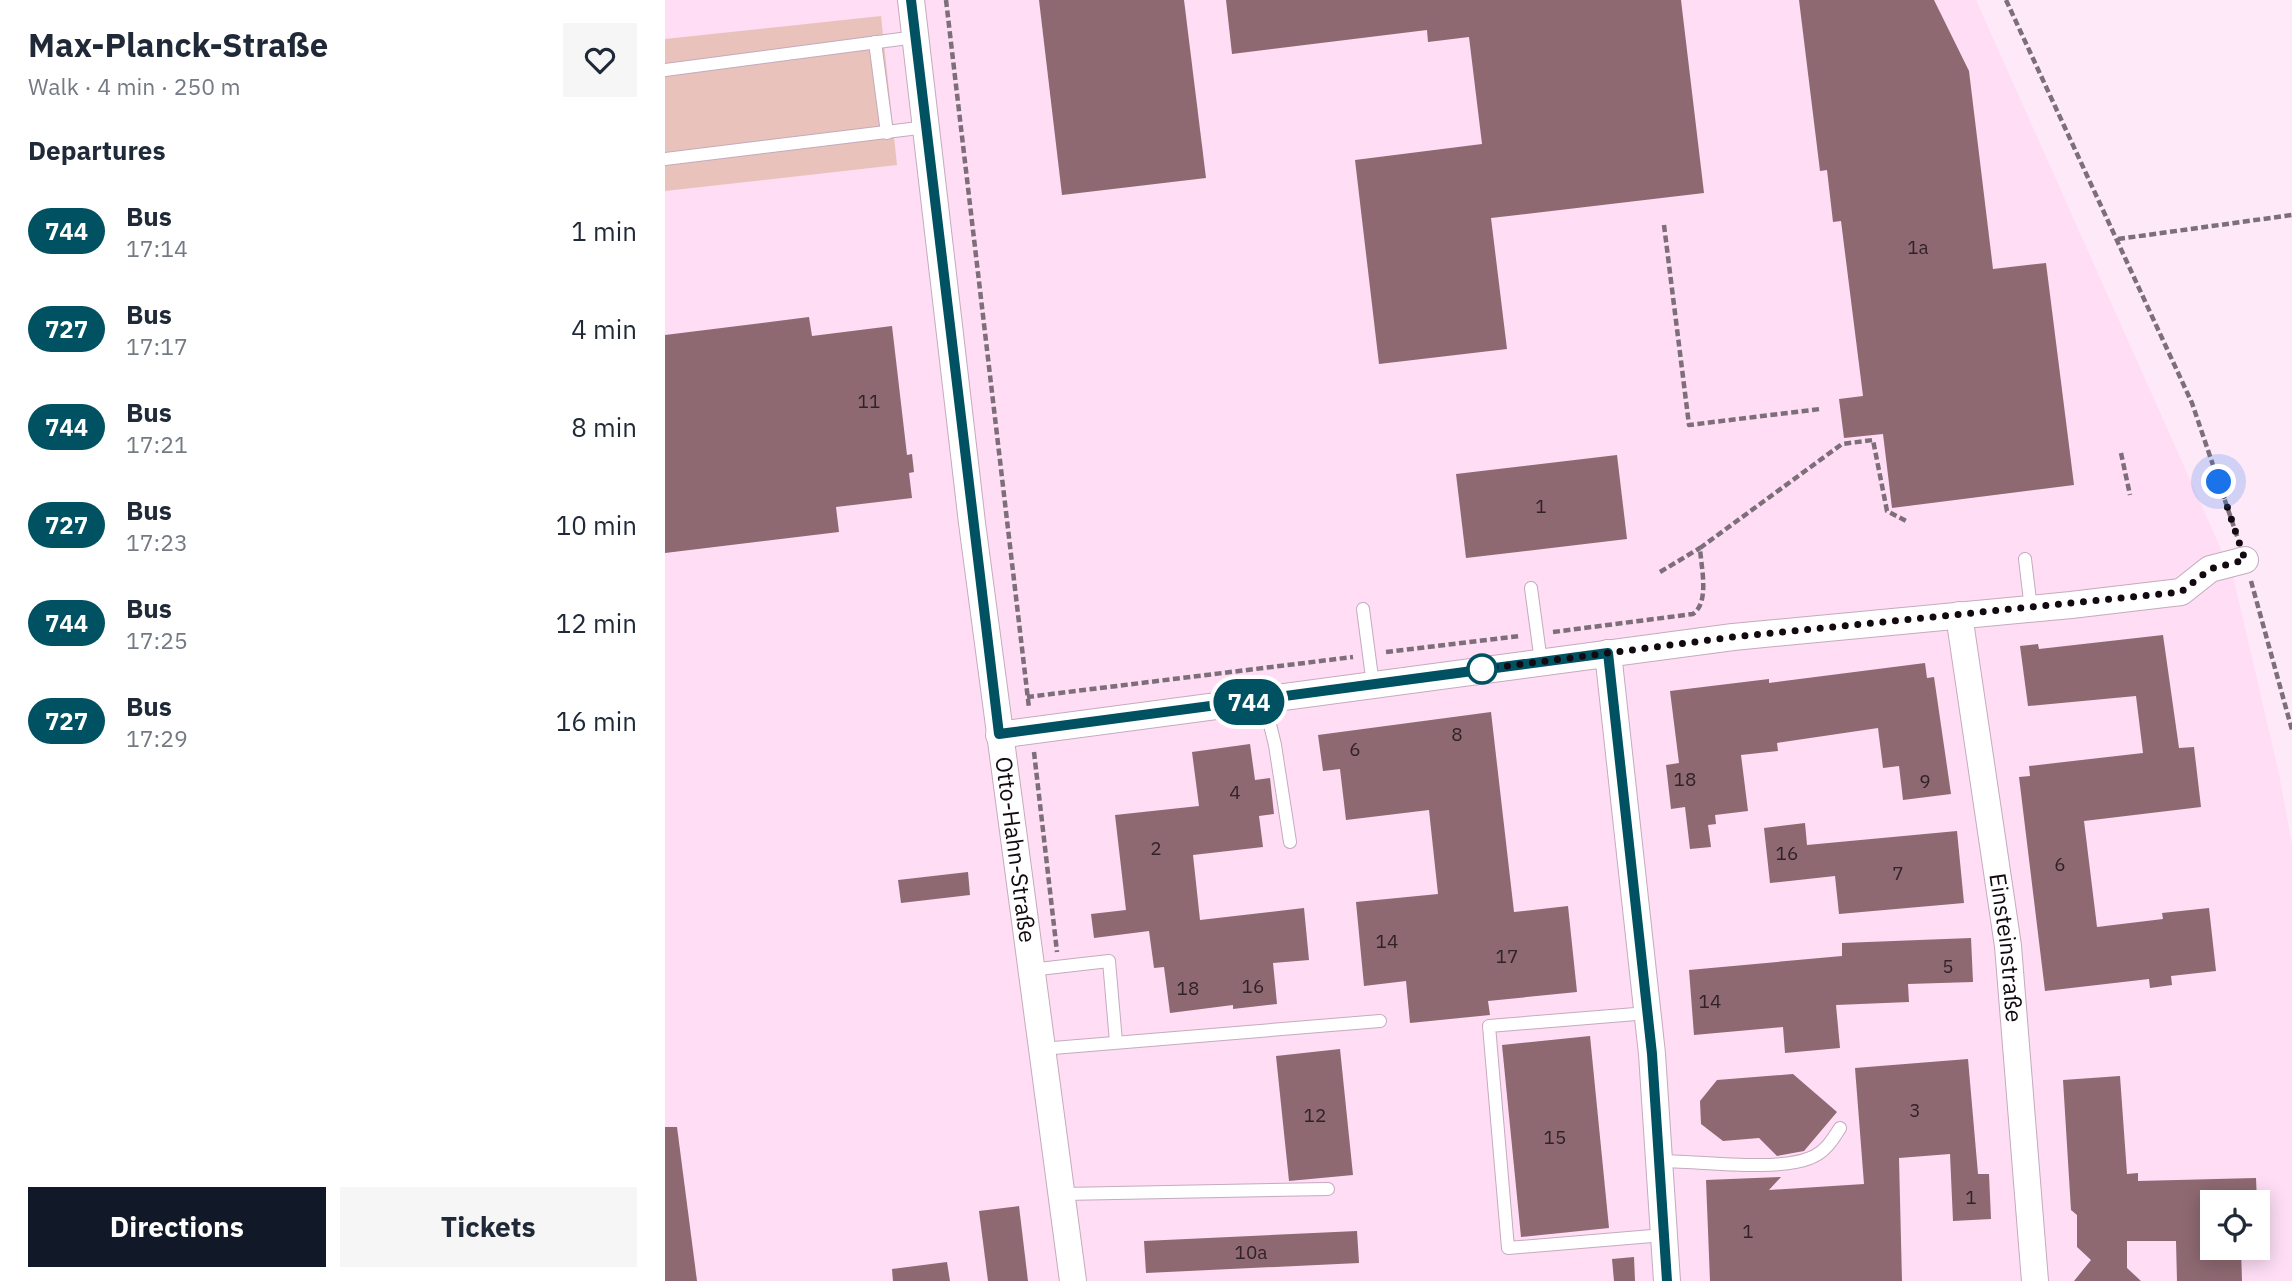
<!DOCTYPE html>
<html lang="en">
<head>
<meta charset="utf-8">
<style>
	:root { --surface:#fff; --page:#f6f6f7; --text:#1f2937; --muted:#747a83; --accent:#111827 }
	body { margin:0; font-family:"IBM Plex Sans",sans-serif; background:var(--page); color:var(--text); height:100vh; display:flex; flex-direction:column; font-size:26px; white-space:nowrap }
	* { box-sizing:border-box; margin:0 }
	p { font-size:23px; color:var(--muted) }
	.icon { flex:none; width:38px; height:38px; fill:none; stroke:currentColor; stroke-width:2; stroke-linecap:round; stroke-linejoin:round }
	.map { position:relative; flex:1; overflow:hidden }
	.panel { display:flex; flex-direction:column; background:var(--surface); width:665px }
	.panel>* { flex:none }
	.badge { padding:0 14px; border-radius:23px; font-size:24px; line-height:46px }
	.tools { position:absolute; left:1535px; top:1190px; display:grid; gap:14px }
	.tools a { display:grid; place-items:center; width:70px; height:70px; border-radius:0px; background:var(--surface); box-shadow:0 4px 18px #0003; font-size:35px }
	.you { position:absolute; width:35px; height:35px; margin:-18px; border:5px solid #fff; border-radius:50%; background:#1a73e8; box-shadow:0 0 0 10px #1a73e833 }
	.map>.badge { position:absolute; translate:-50% -50%; box-shadow:0 0 0 4px #fff }
	h2 { padding:0 28px; font-size:26px; line-height:63px }
	.round { display:grid; place-items:center; flex:none; width:74px; height:74px; border-radius:0px; background:var(--page) }
	.headline { display:flex; align-items:center; justify-content:space-between; height:119px; padding:0 28px }
	h1 { font-size:33px; font-weight:700; line-height:52px }
	.action { display:flex; gap:14px; margin-top:auto; padding:14px 28px }
	.action a { flex:1; height:80px; border-radius:0px; background:var(--accent); color:#fff; font-size:28px; font-weight:700; line-height:80px; text-align:center }
	.action a+a { background:var(--page); color:var(--text) }
	ul { padding:0; list-style:none }
	li { display:flex; align-items:center; gap:21px; height:98px; padding:0 28px }
	li div { flex:1 }
	li b { display:block; font-size:26px }
	li em { font-style:normal }
	li .badge { min-width:77px; font-weight:700; text-align:center }
	main { display:flex; flex:1; min-height:0 }
	.map>svg:first-child { display:block }
	.built { fill:#feddf5; fill-rule:evenodd }
	.green { fill:#e9c2bb }
	.building { fill:#8e6972 }
	.lines { fill:none; stroke-linecap:round; stroke-linejoin:round }
	.lane-casing { stroke:#c4abbd; stroke-width:14 }
	.street-casing { stroke:#c4abbd; stroke-width:28 }
	.path { stroke:#7d6f7a; stroke-width:4.5; stroke-dasharray:7 3.5; stroke-linecap:butt }
	.lane { stroke:#fff; stroke-width:12 }
	.street { stroke:#fff; stroke-width:26 }
	.line-casing { stroke:#fff; stroke-width:16 }
	.line { stroke:#005262; stroke-width:10 }
	.walk { stroke:#120a10; stroke-width:7; stroke-dasharray:0 12.6 }
	.stop-dot { fill:#fff; stroke:#005262; stroke-width:3.5 }
	.labels { text-anchor:middle; stroke-width:5; stroke-linejoin:round; paint-order:stroke }
	.number-label { font-size:19px; fill:#312228 }
	.street-label { font-size:23px; fill:#120a10; stroke:#fee9f9 }
</style>
</head>
<body>
<main>
<section class="panel">
<div class="headline"><div><h1>Max-Planck-Straße</h1><p>Walk · 4 min · 250 m</p></div><a class="round"><svg class="icon" aria-label="heart" viewBox="0 0 24 24"><path d="M12 20l-8-8c-3-5 5-10 8-4 3-6 11-1 8 4z"/></svg></a></div>
<h2>Departures</h2>
<ul>
<li><span class="badge" style="background:#005262;color:#fff">744</span><div><b>Bus</b><p>17:14</p></div><em>1 min</em></li>
<li><span class="badge" style="background:#005262;color:#fff">727</span><div><b>Bus</b><p>17:17</p></div><em>4 min</em></li>
<li><span class="badge" style="background:#005262;color:#fff">744</span><div><b>Bus</b><p>17:21</p></div><em>8 min</em></li>
<li><span class="badge" style="background:#005262;color:#fff">727</span><div><b>Bus</b><p>17:23</p></div><em>10 min</em></li>
<li><span class="badge" style="background:#005262;color:#fff">744</span><div><b>Bus</b><p>17:25</p></div><em>12 min</em></li>
<li><span class="badge" style="background:#005262;color:#fff">727</span><div><b>Bus</b><p>17:29</p></div><em>16 min</em></li>
</ul>
<div class="action"><a>Directions</a><a>Tickets</a></div>
</section>
<div class="map">
<svg width="1627" height="1281" viewBox="0 0 1627 1281">
	<rect width="100%" height="100%" fill="#fee9f9"/>
	<path class="built" d="M0,0H1311L1568,576L1614,774L1627,845V1281H0ZM1547,1202H1592V1248H1547Z"/>
	<path class="green" d="M216,16L232,165L0,191V39Z"/>
	<g class="building">
		<path d="M374,0H519L541,178L397,195Z"/>
		<path d="M561,0H1016L1039,193L826,218L842,349L714,364L690,160L817,144L804,37L763,42L762,30L567,54Z"/>
		<path d="M1134,0H1269L1304,71L1328,269L1381,263L1409,485L1227,508L1218,434L1179,438L1174,399L1198,396L1176,221L1168,222L1162,170L1155,171Z"/>
		<path d="M144,317L147,336L227,326L242,455L247,454L249,472L244,473L247,498L171,507L174,532L0,553V335Z"/>
		<path d="M952,455L962,539L801,558L791,474Z"/>
		<path d="M1498,635L1514,748L1529,747L1536,807L1419,821L1432,927L1498,919L1497,913L1544,908L1551,971L1506,976L1507,985L1485,988L1484,979L1380,991L1354,777L1365,776L1364,766L1478,753L1471,696L1363,706L1355,646L1373,644L1374,649Z"/>
		<path d="M1260,663L1262,678L1269,677L1286,794L1238,800L1234,766L1218,768L1213,728L1112,743L1113,751L1076,755L1083,811L1050,815L1051,824L1043,825L1046,847L1025,849L1020,807L1006,809L1001,765L1014,763L1005,691L1104,679V683Z"/>
		<path d="M826,712L849,912L903,906L912,992L823,1001L825,1015L745,1023L741,981L699,986L691,902L773,894L764,810L681,820L675,769L658,771L653,735Z"/>
		<path d="M585,744L590,780L605,778L609,814L594,816L598,847L528,855L535,920L639,908L644,960L608,963L612,1004L568,1009V1005L505,1013L499,967L489,968L484,931L429,938L426,914L461,910L450,815L534,806L527,752Z"/>
		<path d="M1140,823L1142,845L1292,831L1299,903L1174,914L1170,876L1105,883L1099,828Z"/>
		<path d="M303,872L305,895L236,903L233,880Z"/>
		<path d="M1306,938L1308,982L1243,984L1244,1002L1171,1005L1175,1048L1120,1053L1118,1027L1029,1035L1024,970L1177,956V943Z"/>
		<path d="M925,1036L944,1228L856,1237L837,1045Z"/>
		<path d="M675,1049L688,1175L624,1181L611,1056Z"/>
		<path d="M1303,1059L1313,1174H1324L1326,1219L1288,1221L1285,1154L1234,1158L1237,1281H1045L1041,1180L1116,1177L1104,1190L1199,1184L1190,1068Z"/>
		<path d="M1128,1074L1172,1112L1139,1151L1112,1156L1094,1138L1058,1141L1036,1124L1035,1101L1052,1080Z"/>
		<path d="M1455,1076L1462,1174L1473,1173V1181L1591,1178L1592,1202H1547V1248H1576L1577,1281H1512L1511,1241H1462V1268L1476,1281H1409L1426,1260L1412,1247V1215L1406,1210L1398,1080Z"/>
		<path d="M0,1127H12L32,1281H0Z"/>
		<path d="M354,1206L363,1281H323L314,1211Z"/>
		<path d="M692,1231L694,1263L481,1273L479,1241Z"/>
		<path d="M969,1257L970,1281H949L947,1259Z"/>
		<path d="M282,1262L285,1281H228L227,1269Z"/>
	</g>
	<g class="lines">
		<defs>
			<g id="lane">
				<path d="M210,42L222,133"/>
				<path d="M0,70L251,37"/>
				<path d="M0,159L262,127"/>
				<path d="M1360,559L1366,609"/>
				<path d="M866,588L876,662"/>
				<path d="M698,609L708,685"/>
				<path d="M599,700L610,745L625,842"/>
				<path d="M365,970L444,961L451,1042"/>
				<path d="M983,1013L824,1026L843,1248L999,1235"/>
				<path d="M376,1049L715,1021"/>
				<path d="M994,1161C1034,1161 1111,1172 1145,1158C1159,1153 1167,1141 1175,1128"/>
				<path d="M398,1194L663,1189"/>
			</g>
			<g id="street">
				<path id="s1" d="M246,0L307,523L408,1281"/>
				<path id="s2" d="M1294,615L1343,946L1370,1281"/>
				<path d="M943,653L987,1054L1002,1281"/>
				<path d="M334,735L1068,637L1406,605L1516,592L1545,569L1580,560"/>
			</g>
		</defs>
		<use href="#lane" class="lane-casing"/>
		<use href="#street" class="street-casing"/>
		<g class="path">
			<path d="M281,0L364,708"/>
			<path d="M1341,0L1527,403L1573,539"/>
			<path d="M999,225L1024,425L1155,409"/>
			<path d="M1453,239L1627,215"/>
			<path d="M1456,453L1465,495"/>
			<path d="M995,572L1035,548"/>
			<path d="M1586,581L1627,730"/>
			<path d="M888,632L1028,614C1045,602 1036,567 1035,548L1177,444L1208,440L1222,511L1243,522"/>
			<path d="M721,652L855,636"/>
			<path d="M362,697L688,657"/>
			<path d="M369,752L392,952"/>
		</g>
		<use href="#lane" class="lane"/>
		<use href="#street" class="street"/>
	</g>
	<g class="lines">
		<defs>
			<path id="line" d="M246,0L334,734L943,653L987,1054L1002,1281"/>
		</defs>
		<use href="#line" class="line-casing"/>
		<use href="#line" class="line"/>
		<path class="walk" d="M817,669L811,670L1068,637L1516,592L1545,569L1580,560L1554,482"/>
	</g>
	<circle class="stop-dot" cx="817" cy="669" r="14"/>
	<g class="labels">
		<g class="number-label">
			<text x="1253" y="254">1a</text>
			<text x="204" y="408">11</text>
			<text x="876" y="513">1</text>
			<text x="792" y="741">8</text>
			<text x="690" y="756">6</text>
			<text x="1020" y="786">18</text>
			<text x="1260" y="788">9</text>
			<text x="570" y="799">4</text>
			<text x="491" y="855">2</text>
			<text x="1122" y="860">16</text>
			<text x="1395" y="871">6</text>
			<text x="1233" y="880">7</text>
			<text x="722" y="948">14</text>
			<text x="842" y="963">17</text>
			<text x="1283" y="973">5</text>
			<text x="588" y="993">16</text>
			<text x="523" y="995">18</text>
			<text x="1045" y="1008">14</text>
			<text x="1250" y="1117">3</text>
			<text x="650" y="1122">12</text>
			<text x="890" y="1144">15</text>
			<text x="1306" y="1204">1</text>
			<text x="1083" y="1238">1</text>
			<text x="586" y="1259">10a</text>
		</g>
		<g class="street-label">
			<text dy="8" stroke="none"><textPath href="#s1" startOffset="856">Otto-Hahn-Straße</textPath></text>
			<text dy="8" stroke="none"><textPath href="#s2" startOffset="336">Einsteinstraße</textPath></text>
		</g>
	</g>
</svg>
<div class="tools">
<a><svg class="icon" aria-label="locate" viewBox="0 0 24 24"><circle cx="12" cy="12" r="6"/><path d="M12 2v4M12 18v4M2 12h4M18 12h4"/></svg></a>
</div>
<div class="you" style="left:1554px;top:482px"></div>
<b class="badge" style="left:584px;top:702px;background:#005262;color:#fff">744</b>
</div>
</main>
</body>
</html>
